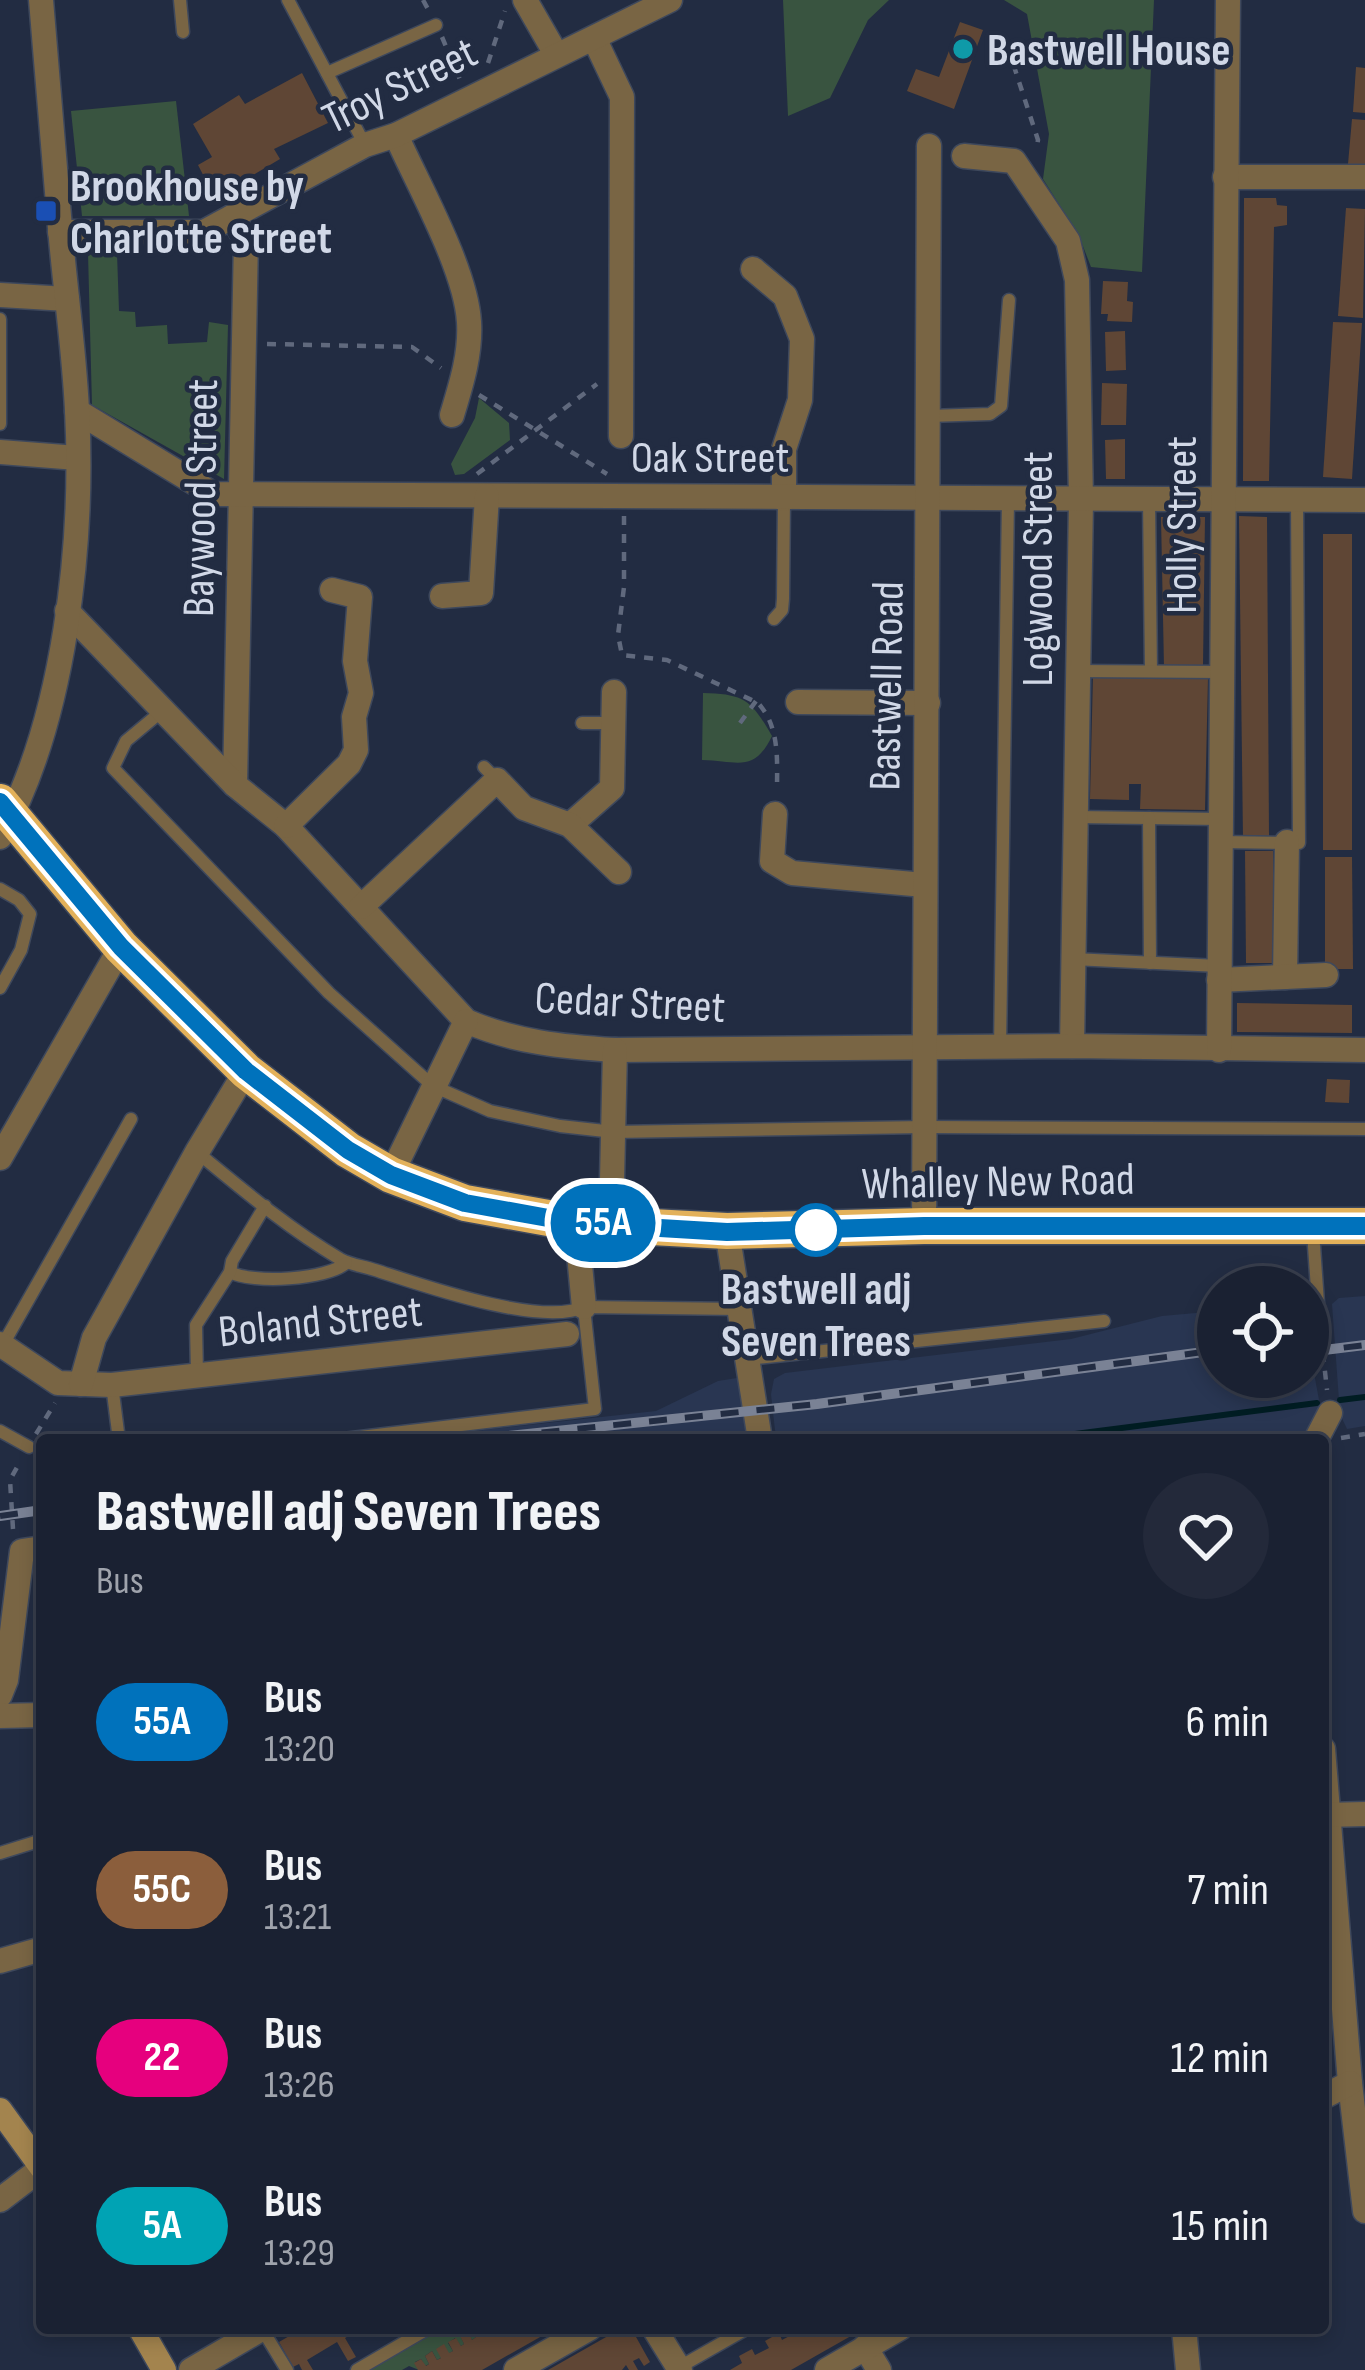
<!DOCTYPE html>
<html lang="en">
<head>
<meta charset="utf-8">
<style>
	:root { --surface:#1a2132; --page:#23293a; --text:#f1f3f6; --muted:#9fa3ac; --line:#383e4d }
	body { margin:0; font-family:"Sofia Sans Condensed",sans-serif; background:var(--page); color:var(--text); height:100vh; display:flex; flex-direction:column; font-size:45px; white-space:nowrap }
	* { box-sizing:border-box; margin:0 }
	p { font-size:39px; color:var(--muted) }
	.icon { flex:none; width:66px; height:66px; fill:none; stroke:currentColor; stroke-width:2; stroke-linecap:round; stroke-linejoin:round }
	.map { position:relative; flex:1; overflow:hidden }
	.side { position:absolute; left:36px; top:1434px; width:1293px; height:900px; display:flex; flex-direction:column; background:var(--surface); border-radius:12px; box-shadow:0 6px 18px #0003,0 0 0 3px var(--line) }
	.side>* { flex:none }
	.badge { padding:0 24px; border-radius:39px; font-size:42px; line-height:78px }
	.buttons { position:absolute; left:1197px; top:1266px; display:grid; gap:24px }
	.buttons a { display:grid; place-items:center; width:132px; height:132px; border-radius:50%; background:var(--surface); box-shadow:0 6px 18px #0003,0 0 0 3px var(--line); font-size:60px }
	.map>.badge { position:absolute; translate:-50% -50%; box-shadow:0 0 0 6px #fff }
	.round { display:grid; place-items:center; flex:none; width:126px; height:126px; border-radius:63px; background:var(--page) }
	.overview { display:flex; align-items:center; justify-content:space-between; height:204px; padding:0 60px }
	h1 { font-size:57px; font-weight:800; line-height:90px }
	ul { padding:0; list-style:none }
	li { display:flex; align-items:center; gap:36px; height:168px; padding:0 60px }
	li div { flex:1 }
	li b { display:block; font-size:45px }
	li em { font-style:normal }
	li .badge { min-width:132px; font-weight:700; text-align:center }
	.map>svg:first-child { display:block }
	.built { fill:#293652 }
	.green { fill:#395440 }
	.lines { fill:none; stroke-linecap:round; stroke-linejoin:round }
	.stream { stroke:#011d23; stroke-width:6 }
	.building { fill:#5f4635 }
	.lane-casing { stroke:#3e485c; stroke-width:15 }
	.street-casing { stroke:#3e485c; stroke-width:27 }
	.secondary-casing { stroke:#3e485c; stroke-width:27 }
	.highway-casing { stroke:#3e485c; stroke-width:39 }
	.path { stroke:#60697d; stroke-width:4.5; stroke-dasharray:9 9; stroke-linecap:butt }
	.lane { stroke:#796544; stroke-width:12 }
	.street { stroke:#796544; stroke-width:24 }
	.secondary { stroke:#a3844e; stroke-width:24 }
	.highway { stroke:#e3b15a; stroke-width:36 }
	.rail-casing { stroke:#7a8295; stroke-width:10 }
	.rail { stroke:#222c42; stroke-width:6; stroke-dasharray:18; stroke-linecap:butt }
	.line-casing { stroke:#fff; stroke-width:27 }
	.line { stroke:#0072bc; stroke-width:18 }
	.culture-dot { fill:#0f9aa8; stroke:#222c42; stroke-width:4.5 }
	.transit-dot { fill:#1a4fb4; stroke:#222c42; stroke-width:4.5 }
	.stop-dot { fill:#fff; stroke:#0072bc; stroke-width:6 }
	.labels { text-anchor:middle; stroke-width:9; stroke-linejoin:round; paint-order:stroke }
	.poi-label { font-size:45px; font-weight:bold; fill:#d1d8e7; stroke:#222c42; text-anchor:start }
	.street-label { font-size:45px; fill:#d1d8e7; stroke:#222c42 }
	.stop-label { font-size:45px; font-weight:bold; fill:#d1d8e7; stroke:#222c42 }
</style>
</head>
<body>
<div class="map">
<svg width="1365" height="2370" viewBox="0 0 1365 2370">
	<rect width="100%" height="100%" fill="#222c42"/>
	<g class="built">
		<path d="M1365,1296V1426L1347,1429L1340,1414L1332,1304L1339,1298Z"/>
		<path d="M1218,1311V1377H1308V1341L1322,1416L1308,1429L1304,1440H778L775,1430L771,1394L774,1379L785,1373L1071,1339L1162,1316Z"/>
		<path d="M743,1377L756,1440H393L656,1411L718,1381Z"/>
	</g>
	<g class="green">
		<path d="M783,0H889L868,20L830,98L788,116Z"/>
		<path d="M1004,0H1154L1142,272L1091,267L1079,236L1043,179L1049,134L1027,14Z"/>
		<path d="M176,101L189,216H82L71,111Z"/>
		<path d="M88,253H117L119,311L135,312L136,327L167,325L168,344L207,342L209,322L228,325L224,479L92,405Z"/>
		<path d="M479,398L509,423L510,440L464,474L455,475L451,464L475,418Z"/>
		<path d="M703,693C745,694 751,700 772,736C754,773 739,761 702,760Z"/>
		<path d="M438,2328H473L476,2337L472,2340L467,2332L460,2335L464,2344L461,2346L455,2338L448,2343L453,2351L437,2360L432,2351L425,2356L429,2364L425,2366L421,2359L415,2362L419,2370L409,2366L402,2370H365Z"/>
	</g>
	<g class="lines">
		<g class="stream">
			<path d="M1340,1400L1365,1397"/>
			<path d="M1028,1440L1317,1403"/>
		</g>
	</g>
	<g class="building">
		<path d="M960,22L983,30L954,109L907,91L916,69L939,77Z"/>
		<path d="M1356,67L1365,68V113L1353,112Z"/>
		<path d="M302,73L328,123L274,149L280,159L215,198L198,165L212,157L193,124L239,95L245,104Z"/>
		<path d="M1352,119L1365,120V165L1348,164Z"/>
		<path d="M1244,198H1276L1277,205L1287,206V225L1274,227L1269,481H1243Z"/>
		<path d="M1346,208L1365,209L1363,318L1338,316Z"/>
		<path d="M1103,281L1128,282L1127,301L1133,302L1132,322L1107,321L1108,314H1101Z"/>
		<path d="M1333,322L1362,323L1352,479L1323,477Z"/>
		<path d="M1125,331L1126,370L1106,371L1105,332Z"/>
		<path d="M1102,383L1127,384L1126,425H1101Z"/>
		<path d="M1125,439V479H1106L1105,440Z"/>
		<path d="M1239,516L1267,517L1269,837L1243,839Z"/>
		<path d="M1161,517H1205L1203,665L1164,667Z"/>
		<rect x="1323" y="534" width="29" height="316"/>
		<path d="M1093,675L1208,678L1205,810L1140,809L1141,784H1129V800L1090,799Z"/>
		<path d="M1245,851H1273V963H1246Z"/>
		<path d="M1325,857H1352L1353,969H1325Z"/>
		<path d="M1237,1003L1352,1005V1033L1237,1032Z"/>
		<path d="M1327,1079L1350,1080L1349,1103L1325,1102Z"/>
		<path d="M303,2328H362L345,2338L356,2357L348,2361L337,2342L307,2360L313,2370H302L299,2364L293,2367L279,2342Z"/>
		<path d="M471,2328H481L484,2333L486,2328H556L482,2370H418L414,2363L421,2359L426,2366L429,2364L425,2356L432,2351L437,2360L441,2358L436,2349L444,2344L449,2353L453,2351L448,2342L456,2338L461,2346L464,2344L460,2336L468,2331L472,2340L476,2337Z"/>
		<path d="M622,2328H631L650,2362L644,2366L639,2358L633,2361L638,2370H629L626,2365L622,2370H548Z"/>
		<path d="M792,2328H865L791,2370H730L742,2363L739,2356L752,2349L755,2355L769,2348L765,2341L779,2333L782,2340L795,2333Z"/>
	</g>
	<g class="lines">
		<defs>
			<g id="lane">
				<path d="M180,0L183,32"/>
				<path d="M288,0L365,145"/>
				<path d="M327,73L436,25"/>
				<path d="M0,319V424"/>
				<path d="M929,416L990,414L1001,406L1009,300"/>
				<path d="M1149,500L1151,671"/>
				<path d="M774,619L782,610L783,599L784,499"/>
				<path d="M1078,671L1221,672"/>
				<path d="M162,711L126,741L113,768L329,993L433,1086L490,1111L560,1126L614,1132L925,1127L1365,1129"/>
				<path d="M582,723H613"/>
				<path d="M484,767L497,780"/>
				<path d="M1076,817L1220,819"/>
				<path d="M1149,818L1150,963"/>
				<path d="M1221,842L1299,843L1297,499"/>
				<path d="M0,889L19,900L30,914L21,950L0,988"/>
				<path d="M1073,959L1219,966"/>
				<path d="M1000,1048L1008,499"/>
				<path d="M198,1153C243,1190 289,1229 340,1259C351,1265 363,1266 375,1270C422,1285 540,1327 584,1307L739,1309"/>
				<path d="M1313,1232L1318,1303"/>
				<path d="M230,1272C252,1284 327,1280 346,1263"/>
				<path d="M1,1348L131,1119"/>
				<path d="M748,1359L1104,1321"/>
				<path d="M197,1374L196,1325L230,1272L232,1261L265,1206"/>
				<path d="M112,1385L119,1440"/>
				<path d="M0,1431L29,1447"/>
				<path d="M335,1440L595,1409L584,1308"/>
				<path d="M0,1853L42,1840"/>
				<path d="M262,2329L287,2370"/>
				<path d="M676,2369L748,2328"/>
				<path d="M357,2370L429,2328"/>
			</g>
			<g id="street">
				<path d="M525,0L556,54"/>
				<path d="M594,38L622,97L621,436"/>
				<path d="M396,135C418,185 466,269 469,322C471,354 461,385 452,415"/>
				<path d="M964,156L1014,161L1068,241L1077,280L1081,501L1072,1046"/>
				<path d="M1225,177H1365"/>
				<path d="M232,217L246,240L235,785"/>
				<path d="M60,232H204L365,145L396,135L670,0"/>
				<path d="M753,269L785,296L802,339L800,400L784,449V499"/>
				<path d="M0,295L67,299"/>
				<path d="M77,411L213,494L1365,500"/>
				<path d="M0,452L77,458"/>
				<path d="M442,596L481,593L487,496"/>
				<path d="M67,611L235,785L286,826L466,1021C514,1042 564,1047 615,1050L1072,1046L1365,1050"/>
				<path d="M798,702L928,703"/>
				<path d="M775,814L772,861L792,873L924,885"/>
				<path d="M570,825L612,788L614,692"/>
				<path d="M286,826L349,764L356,750L354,717L361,693L355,661L360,597L332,590"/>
				<path d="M0,837C65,721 84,542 77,410C74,349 65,288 60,228C53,152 48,76 41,0"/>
				<path d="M361,907L497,780L524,808L570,825L619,872"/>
				<path d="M1285,977L1287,842"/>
				<path d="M1219,980L1326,975"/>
				<path d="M1219,1050L1228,0"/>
				<path d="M0,1158L121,947"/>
				<path d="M391,1175L466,1021"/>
				<path d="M576,1223L584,1307"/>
				<path d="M611,1223L615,1050"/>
				<path d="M924,1226L929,146"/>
				<path d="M727,1231L760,1440"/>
				<path d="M0,1344L58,1383L112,1385L567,1334"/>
				<path d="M81,1384L94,1338L197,1152L246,1071"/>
				<path d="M1316,1440L1330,1413"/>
				<path d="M0,1695L6,1680L22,1551L42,1548"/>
				<path d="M0,1716L42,1715"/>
				<path d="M1323,1749L1350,2083L1365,2211"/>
				<path d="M1326,1815L1365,1814"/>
				<path d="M0,1961L42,1949"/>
				<path d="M1323,2097L1350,2083"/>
				<path d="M0,2200L42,2168"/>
				<path d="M654,2328L680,2370"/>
				<path d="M1184,2328L1188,2370"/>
				<path d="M865,2347L879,2370"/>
				<path d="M191,2370L263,2328"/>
				<path d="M516,2370L590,2328"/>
				<path d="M827,2370L900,2328"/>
			</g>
			<g id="secondary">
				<path d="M0,2110L42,2168"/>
				<path d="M140,2328L164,2370"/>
			</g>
			<path id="highway" d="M0,802L121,947L246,1071L348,1150L391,1175L465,1203L576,1223L727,1231L924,1226H1365"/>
		</defs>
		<use href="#lane" class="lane-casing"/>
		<use href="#street" class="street-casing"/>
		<use href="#secondary" class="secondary-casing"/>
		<use href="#highway" class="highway-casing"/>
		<g class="path">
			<path d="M423,0L429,11"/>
			<path d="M442,37L461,82"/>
			<path d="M1008,48L1038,140L1036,151"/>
			<path d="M488,63L505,11"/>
			<path d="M267,344L412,347L441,368"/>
			<path d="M479,395L607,474"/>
			<path d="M477,474L597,384"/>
			<path d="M624,516V587L618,635L622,655L667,660L758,703C780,727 777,760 777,790"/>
			<path d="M740,723L756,701"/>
			<path d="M1319,1317L1327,1390"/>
			<path d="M36,1434L55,1403"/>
			<path d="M1341,1438L1365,1434"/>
			<path d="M13,1529L10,1480L21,1460"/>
		</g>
		<use href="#lane" class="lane"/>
		<use href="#street" class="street"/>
		<use href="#secondary" class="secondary"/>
		<use href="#highway" class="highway"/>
		<defs>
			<g id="rail">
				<path d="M1308,1352L1365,1345"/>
				<path d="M470,1440L817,1404L1218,1350"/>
				<path d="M0,1516L42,1510"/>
			</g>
		</defs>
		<use href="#rail" class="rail-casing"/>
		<use href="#rail" class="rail"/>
	</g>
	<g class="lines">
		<defs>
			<path id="line" d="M0,802L121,947L246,1071L348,1150L391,1175L465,1203L576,1223L727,1232L924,1226H1365"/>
		</defs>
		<use href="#line" class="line-casing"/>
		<use href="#line" class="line"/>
	</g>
	<circle class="culture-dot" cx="963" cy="49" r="12"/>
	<rect class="transit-dot" x="34" y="199" width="24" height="24" rx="6"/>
	<circle class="stop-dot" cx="816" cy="1230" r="24"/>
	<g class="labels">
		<g class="poi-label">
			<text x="987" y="65">Bastwell House</text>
			<text x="70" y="201">Brookhouse by<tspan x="70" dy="52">Charlotte Street</tspan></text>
		</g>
		<g class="street-label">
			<text transform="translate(399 84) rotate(-26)" y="16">Troy Street</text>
			<text x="710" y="472">Oak Street</text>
			<text transform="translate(199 498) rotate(-89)" y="16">Baywood Street</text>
			<text transform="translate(1180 525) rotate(-90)" y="16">Holly Street</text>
			<text transform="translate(1036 569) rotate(-90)" y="16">Logwood Street</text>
			<text transform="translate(885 686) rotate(-89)" y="16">Bastwell Road</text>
			<text transform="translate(630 1001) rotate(3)" y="16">Cedar Street</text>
			<text transform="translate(998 1180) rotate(-1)" y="16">Whalley New Road</text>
			<text transform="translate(320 1320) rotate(-6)" y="16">Boland Street</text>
		</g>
		<g class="stop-label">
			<text x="816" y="1304">Bastwell adj<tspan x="816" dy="52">Seven Trees</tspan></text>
		</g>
	</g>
</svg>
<div class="buttons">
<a><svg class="icon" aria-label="locate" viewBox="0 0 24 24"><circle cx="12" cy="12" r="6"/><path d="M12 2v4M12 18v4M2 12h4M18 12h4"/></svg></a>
</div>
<b class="badge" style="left:603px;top:1223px;background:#0072bc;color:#fff">55A</b>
<section class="side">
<div class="overview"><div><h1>Bastwell adj Seven Trees</h1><p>Bus</p></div><a class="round"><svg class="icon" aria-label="heart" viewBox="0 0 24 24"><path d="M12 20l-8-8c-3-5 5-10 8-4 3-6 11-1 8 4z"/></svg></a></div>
<ul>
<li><span class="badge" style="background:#0072bc;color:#fff">55A</span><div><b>Bus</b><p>13:20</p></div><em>6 min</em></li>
<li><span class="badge" style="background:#8b5e3c;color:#fff">55C</span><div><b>Bus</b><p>13:21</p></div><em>7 min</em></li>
<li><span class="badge" style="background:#e6007e;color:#fff">22</span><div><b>Bus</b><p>13:26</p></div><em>12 min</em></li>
<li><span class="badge" style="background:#00a3b4;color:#fff">5A</span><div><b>Bus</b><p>13:29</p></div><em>15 min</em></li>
</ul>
</section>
</div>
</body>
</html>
